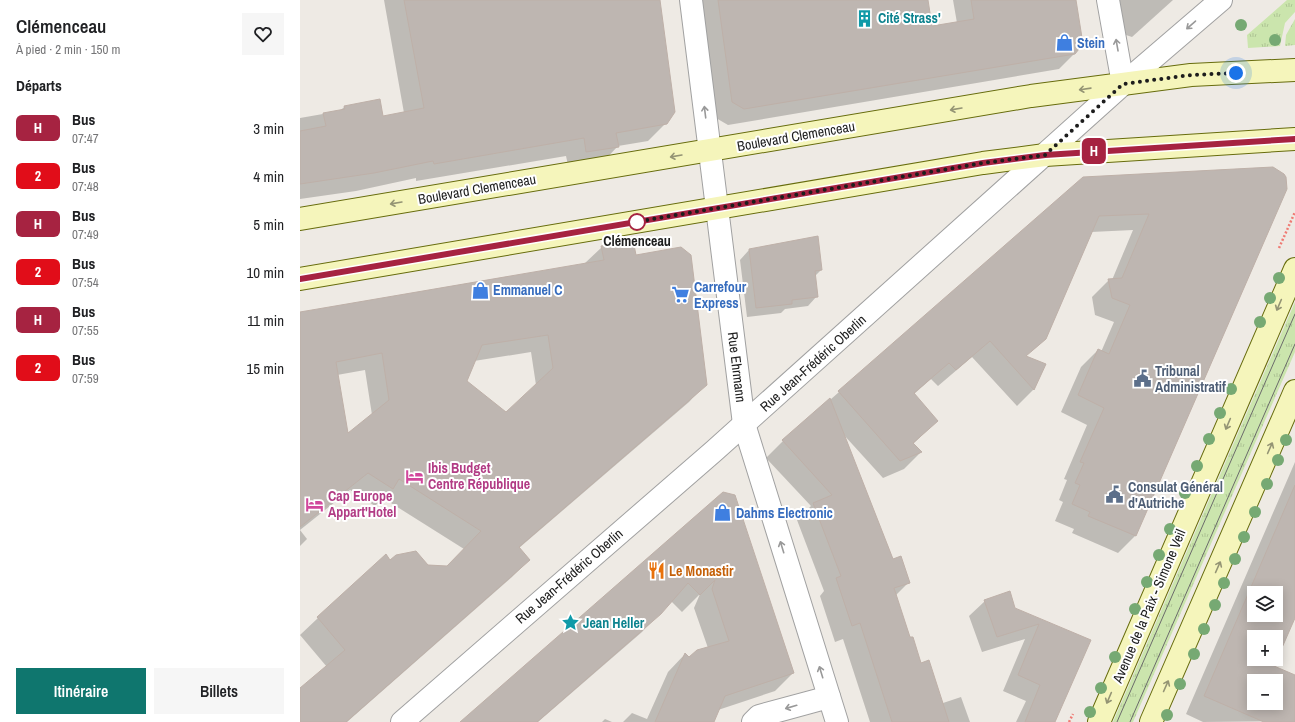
<!DOCTYPE html>
<html lang="fr">
<head>
<meta charset="utf-8">
<style>
	:root { --surface:#fff; --page:#f6f6f6; --text:#202124; --muted:#757577; --accent:#0f766e }
	body { margin:0; font-family:"Archivo Narrow",sans-serif; background:var(--page); color:var(--text); height:100vh; display:flex; flex-direction:column; font-size:15px; white-space:nowrap }
	* { box-sizing:border-box; margin:0 }
	p { font-size:13px; color:var(--muted) }
	.icon { flex:none; width:22px; height:22px; fill:none; stroke:currentColor; stroke-width:2; stroke-linecap:round; stroke-linejoin:round }
	.map { position:relative; flex:1; overflow:hidden }
	.panel { display:flex; flex-direction:column; background:var(--surface); width:300px }
	.panel>* { flex:none }
	.badge { padding:0 8px; border-radius:6px; font-size:14px; line-height:26px }
	.tools { position:absolute; left:947px; top:586px; display:grid; gap:8px }
	.tools a { display:grid; place-items:center; width:36px; height:36px; border-radius:0px; background:var(--surface); box-shadow:0 2px 10px #0003; font-size:20px }
	.you { position:absolute; width:20px; height:20px; margin:-10px; border:3px solid #fff; border-radius:50%; background:#1a73e8; box-shadow:0 0 0 6px #1a73e833 }
	.map>.badge { position:absolute; translate:-50% -50%; box-shadow:0 0 0 2px #fff }
	h2 { padding:0 16px; font-size:15px; line-height:36px }
	.round { display:grid; place-items:center; flex:none; width:42px; height:42px; border-radius:0px; background:var(--page) }
	.headline { display:flex; align-items:center; justify-content:space-between; height:68px; padding:0 16px }
	h1 { font-size:19px; font-weight:600; line-height:30px }
	.button { display:flex; gap:8px; margin-top:auto; padding:8px 16px }
	.button a { flex:1; height:46px; border-radius:0px; background:var(--accent); color:#fff; font-size:16px; font-weight:600; line-height:46px; text-align:center }
	.button a+a { background:var(--page); color:var(--text) }
	ul { padding:0; list-style:none }
	li { display:flex; align-items:center; gap:12px; height:48px; padding:0 16px }
	li div { flex:1 }
	li b { display:block; font-size:15px }
	li em { font-style:normal }
	li .badge { min-width:44px; font-weight:700; text-align:center }
	main { display:flex; flex:1; min-height:0 }
	.map>svg:first-child { display:block }
	.grass { fill:url(#grass-tufts) }
	.shadow { fill:#0003; fill-rule:evenodd }
	.building { fill:#beb6b1; stroke:#beb0a8; fill-rule:evenodd }
	.lines { fill:none; stroke-linecap:round; stroke-linejoin:round }
	.street-casing { stroke:#a1a1a1; stroke-width:24 }
	.secondary-casing { stroke:#676c0d; stroke-width:24 }
	.path { stroke:#ef7a73; stroke-width:2.5; stroke-dasharray:2 2; stroke-linecap:butt }
	.street { stroke:#fff; stroke-width:22 }
	.secondary { stroke:#f5f5bb; stroke-width:22 }
	.tram { stroke:#6b6b6b; stroke-width:1 }
	.tree { fill:#76a973 }
	.oneway { stroke:#999 }
	.oneway2 { stroke:#949474 }
	.line-casing { stroke:#fff; stroke-width:9 }
	.line { stroke:#a62341; stroke-width:6 }
	.walk { stroke:#1d1d1d; stroke-width:4; stroke-dasharray:0 7.2 }
	.stop-dot { fill:#fff; stroke:#a62341; stroke-width:2 }
	.labels { text-anchor:middle; stroke-width:4; stroke-linejoin:round; paint-order:stroke }
	.culture-label { font-size:14px; font-weight:bold; fill:#0d838f; stroke:#fff; text-anchor:start }
	.shop-label { font-size:14px; font-weight:bold; fill:#366cbe; stroke:#fff; text-anchor:start }
	.street-label { font-size:14px; fill:#1d1d1d; stroke:#fff }
	.stop-label { font-size:14px; font-weight:bold; fill:#1d1d1d; stroke:#fff }
	.service-label { font-size:14px; font-weight:bold; fill:#4e5e75; stroke:#fff; text-anchor:start }
	.hotel-label { font-size:14px; font-weight:bold; fill:#b23c85; stroke:#fff; text-anchor:start }
	.food-label { font-size:14px; font-weight:bold; fill:#c56008; stroke:#fff; text-anchor:start }
</style>
</head>
<body>
<main>
<section class="panel">
<div class="headline"><div><h1>Clémenceau</h1><p>À pied · 2 min · 150 m</p></div><a class="round"><svg class="icon" aria-label="heart" viewBox="0 0 24 24"><path d="M12 20l-8-8c-3-5 5-10 8-4 3-6 11-1 8 4z"/></svg></a></div>
<h2>Départs</h2>
<ul>
<li><span class="badge" style="background:#a62341;color:#fff">H</span><div><b>Bus</b><p>07:47</p></div><em>3 min</em></li>
<li><span class="badge" style="background:#e10d19;color:#fff">2</span><div><b>Bus</b><p>07:48</p></div><em>4 min</em></li>
<li><span class="badge" style="background:#a62341;color:#fff">H</span><div><b>Bus</b><p>07:49</p></div><em>5 min</em></li>
<li><span class="badge" style="background:#e10d19;color:#fff">2</span><div><b>Bus</b><p>07:54</p></div><em>10 min</em></li>
<li><span class="badge" style="background:#a62341;color:#fff">H</span><div><b>Bus</b><p>07:55</p></div><em>11 min</em></li>
<li><span class="badge" style="background:#e10d19;color:#fff">2</span><div><b>Bus</b><p>07:59</p></div><em>15 min</em></li>
</ul>
<div class="button"><a>Itinéraire</a><a>Billets</a></div>
</section>
<div class="map">
<svg width="995" height="722" viewBox="0 0 995 722">
	<defs>
		<pattern id="grass-tufts" width="24" height="20" patternUnits="userSpaceOnUse"><rect width="24" height="20" fill="#cbe5ad"/><path d="M3 7l-1-3M5 7V3M7 7l1-3M15 17l-1-3M17 17v-4M19 17l1-3" fill="none" stroke="#aec494"/></pattern>
	</defs>
	<rect width="100%" height="100%" fill="#eeeae4"/>
	<g class="grass">
		<path d="M987,0H995V12L985,23L980,46L948,48L947,35Z"/>
		<path d="M995,19V45L985,46L986,35Z"/>
		<path d="M995,302V352L833,722H813Z"/>
	</g>
	<g class="shadow">
		<path d="M84,0H359L366,123L348,141L318,146L300,165L269,170L266,156L116,181V178L56,191L0,199V118L40,111L45,106L82,117L104,113Z"/>
		<path d="M402,0H627L632,27L657,23L653,0H775V53L759,69L428,125L416,118Z"/>
		<path d="M814,0H873L832,37L820,33Z"/>
		<path d="M784,178L986,188L835,536L818,553L772,533L774,529L755,521L763,502L759,500L767,480L764,479L787,425L761,412L781,367L798,350L801,352L814,322L795,315L792,297L809,280H812L833,230L791,232L746,338L731,352V350L722,358L734,389L717,406L672,357L638,386L631,379L614,394L637,421L613,444L621,452L604,469L583,478L543,434L593,560L609,582L595,596L609,639L620,664L643,703L661,697L670,722H570L543,639L535,642L520,596L524,591L497,520L511,506L466,458L483,441Z"/>
		<path d="M302,247L335,256L406,384L389,402L219,548L229,560L212,577L47,722H0V690L27,667L0,635L18,618L90,561L147,567L164,549L83,498L75,506L50,490L0,530V313L284,264ZM231,352L236,385L206,413L165,382L174,361ZM65,370L72,415L47,435L37,375Z"/>
		<path d="M449,250L521,270L515,276L517,296L508,306L485,309L481,313L447,317L440,260Z"/>
		<path d="M995,462V616L973,666L995,676V721L903,722L886,714ZM954,593H976V615H954ZM954,637H976V659H954ZM954,681H976V703H954Z"/>
		<path d="M423,493L493,673L475,691L418,710L412,722H323L332,713L347,719L368,672L385,654L389,659L408,648L394,608L400,594L382,612L371,601L342,632L238,722H161Z"/>
		<path d="M0,530L7,539L0,546Z"/>
		<path d="M685,601L715,609L789,641L753,722H716L726,701L703,691L725,639L682,652L669,616Z"/>
		<path d="M305,719L312,722H302Z"/>
	</g>
	<g class="building">
		<path d="M104,0H360L375,112L367,124L316,133L319,147L286,152L284,138L134,164L133,161L74,173L0,184V131L26,126L23,113L45,109L44,106L80,99L83,116L124,108Z"/>
		<path d="M418,0H628L632,26L674,19L671,0H776L783,44L775,54L444,109L432,102Z"/>
		<path d="M973,167L984,174L986,177L987,189L836,536L788,516L790,512L772,504L780,485L775,483L784,463L780,462L804,408L778,395L798,349L809,354L830,305L812,298L808,279L822,278L849,214L799,216L746,339L726,356L746,364L734,390L690,341L656,370L649,363L614,393L638,421L613,443L622,452L600,461L538,391L783,177Z"/>
		<path d="M518,236L522,270L515,271L518,297L492,300V304L456,308L449,249Z"/>
		<path d="M333,240L336,255L381,247L391,255L407,385L219,547L230,560L46,722H0V688L45,650L17,617L86,554L90,560L96,555L116,551L128,565L147,566L181,531L99,479L93,489L68,473L0,527V312L304,260L301,246ZM248,335L253,368L206,412L167,381L182,345ZM82,353L89,400L48,433L36,362Z"/>
		<path d="M530,398L593,559L601,556L610,583L594,588L610,637H613L621,663L629,660L649,722H592L560,623L552,626L536,578L541,576L513,503L532,495L482,440Z"/>
		<path d="M995,485V618L974,666L995,675V722H964L904,696ZM954,593H976V615H954ZM954,637H976V659H954ZM954,681H976V703H954Z"/>
		<path d="M423,492L435,495L494,673L425,696L414,722H355L385,653L389,657L397,650L429,641L412,589L415,580L400,595L388,583L361,614L237,722H160Z"/>
		<path d="M710,591L715,608L791,640L755,722H725L740,685L718,675L739,624L697,637L684,600Z"/>
	</g>
	<g class="lines">
		<defs>
			<g id="street">
				<path d="M391,0L444,424L537,722"/>
				<path d="M808,0L823,84"/>
				<path d="M102,722L414,451L823,84L921,0"/>
				<path d="M453,722L459,716L529,697"/>
			</g>
			<g id="secondary">
				<path d="M0,219L731,96L891,75L995,70"/>
				<path d="M0,279L683,163L745,155L995,139"/>
				<path d="M799,722L995,269"/>
				<path d="M851,722L995,391"/>
			</g>
		</defs>
		<use href="#street" class="street-casing"/>
		<use href="#secondary" class="secondary-casing"/>
		<g class="path">
			<path d="M979,248L995,212"/>
			<path d="M769,722L773,714"/>
		</g>
		<use href="#street" class="street"/>
		<use href="#secondary" class="secondary"/>
		<g class="tram">
			<path d="M817,722L995,314"/>
			<path d="M830,722L995,344"/>
		</g>
	</g>
	<g class="tree">
		<circle cx="941" cy="25" r="6"/>
		<circle cx="975" cy="40" r="6"/>
		<circle cx="979" cy="278" r="6"/>
		<circle cx="970" cy="298" r="6"/>
		<circle cx="960" cy="322" r="6"/>
		<circle cx="931" cy="389" r="6"/>
		<circle cx="920" cy="413" r="6"/>
		<circle cx="909" cy="439" r="6"/>
		<circle cx="986" cy="440" r="6"/>
		<circle cx="978" cy="460" r="6"/>
		<circle cx="897" cy="466" r="6"/>
		<circle cx="967" cy="484" r="6"/>
		<circle cx="885" cy="493" r="6"/>
		<circle cx="955" cy="512" r="6"/>
		<circle cx="870" cy="529" r="6"/>
		<circle cx="944" cy="537" r="6"/>
		<circle cx="859" cy="555" r="6"/>
		<circle cx="935" cy="559" r="6"/>
		<circle cx="847" cy="582" r="6"/>
		<circle cx="924" cy="583" r="6"/>
		<circle cx="915" cy="605" r="6"/>
		<circle cx="835" cy="609" r="6"/>
		<circle cx="904" cy="629" r="6"/>
		<circle cx="894" cy="654" r="6"/>
		<circle cx="815" cy="657" r="6"/>
		<circle cx="880" cy="684" r="6"/>
		<circle cx="801" cy="688" r="6"/>
		<circle cx="790" cy="712" r="6"/>
		<circle cx="867" cy="715" r="6"/>
	</g>
	<defs><path id="oneway-shaft" d="M-6 0H5M1.5-3L5.5 0L1.5 3" fill="none" stroke-width="1.6" stroke-linecap="round" stroke-linejoin="round"/></defs>
	<g class="oneway">
		<use href="#oneway-shaft" transform="translate(891 25) rotate(139)"/>
		<use href="#oneway-shaft" transform="translate(817 45) rotate(-100)"/>
		<use href="#oneway-shaft" transform="translate(405 112) rotate(-97)"/>
		<use href="#oneway-shaft" transform="translate(482 547) rotate(-107)"/>
		<use href="#oneway-shaft" transform="translate(521 672) rotate(-107)"/>
		<use href="#oneway-shaft" transform="translate(491 707) rotate(164)"/>
	</g>
	<g class="oneway2">
		<use href="#oneway-shaft" transform="translate(785 89) rotate(172)"/>
		<use href="#oneway-shaft" transform="translate(656 109) rotate(170)"/>
		<use href="#oneway-shaft" transform="translate(376 156) rotate(170)"/>
		<use href="#oneway-shaft" transform="translate(96 203) rotate(170)"/>
		<use href="#oneway-shaft" transform="translate(979 305) rotate(113)"/>
		<use href="#oneway-shaft" transform="translate(928 424) rotate(113)"/>
		<use href="#oneway-shaft" transform="translate(970 448) rotate(-66)"/>
		<use href="#oneway-shaft" transform="translate(918 567) rotate(-66)"/>
		<use href="#oneway-shaft" transform="translate(866 686) rotate(-66)"/>
		<use href="#oneway-shaft" transform="translate(809 698) rotate(113)"/>
	</g>
	<g class="lines">
		<defs>
			<path id="line" d="M0,279L683,163L745,155L995,139"/>
		</defs>
		<use href="#line" class="line-casing"/>
		<use href="#line" class="line"/>
		<path class="walk" d="M337,222H335L683,163L745,155L823,84L891,75L936,73"/>
	</g>
	<defs>
		<symbol id="building-bare" viewBox="-9 -9 18 18"><path d="M-4-6H4V6H1V3H-1V6H-4ZM-2.5-4.3h1.7v1.8h-1.7ZM.8-4.3h1.7v1.8H.8ZM-2.5-1h1.7V.8h-1.7ZM.8-1h1.7V.8H.8Z" fill="#0f9aa8" stroke="#fff" stroke-width="2.5" paint-order="stroke"/></symbol>
		<symbol id="shop-bare" viewBox="-9 -9 18 18"><path d="M-5-2.5h2.3a2.7 3.5 0 0 1 5.4 0H5L5.5 6h-11ZM-1.5-2.5h3a1.5 2.3 0 0 0-3 0Z" fill="#3f7fe0" stroke="#fff" stroke-width="2.5" paint-order="stroke"/></symbol>
		<symbol id="supermarket-bare" viewBox="-9 -9 18 18"><path d="M-6-5.5h2.5l.6 2H6L4.5 2H-2.5L-4.4-4H-6ZM-1.5 3.2a1.3 1.3 0 1 0 .1 0ZM3 3.2a1.3 1.3 0 1 0 .1 0Z" fill="#3f7fe0" stroke="#fff" stroke-width="2.5" paint-order="stroke"/></symbol>
		<symbol id="civic-bare" viewBox="-9 -9 18 18"><path d="M-.6-6.5H3V-4.5H.6V-3L4-1V1h2V6H-6V1h2V-1L-.6-3ZM-1.2 2.5V6h2.4V2.5Z" fill="#5c6f8a" stroke="#fff" stroke-width="2.5" paint-order="stroke"/></symbol>
		<symbol id="hotel-bare" viewBox="-9 -9 18 18"><path d="M-6-4.5h1.5V1H6V5H4.5V3h-9V5H-6ZM-4 0a1.8 1.8 0 1 1 3.6 0ZM.5 0V-2.5h3Q6-2.5 6 0Z" fill="#d1479c" stroke="#fff" stroke-width="2.5" paint-order="stroke"/></symbol>
		<symbol id="restaurant-bare" viewBox="-9 -9 18 18"><path d="M-5-6h1v4h1v-4h1v4h1v-4h1v5L-1.5 .5V6h-2V.5L-5-1ZM5-6V6H3V1.5H1.5Q1.5-4 5-6Z" fill="#e8710a" stroke="#fff" stroke-width="2.5" paint-order="stroke"/></symbol>
		<symbol id="sight-bare" viewBox="-9 -9 18 18"><path d="M0-6L1.8-2.2L6-1.7L2.9 1.2L3.7 5.4L0 3.3L-3.7 5.4L-2.9 1.2L-6-1.7L-1.8-2.2Z" fill="#0f9aa8" stroke="#fff" stroke-width="2.5" paint-order="stroke"/></symbol>
	</defs>
	<g fill-rule="evenodd">
		<use href="#building-bare" x="552" y="6" width="25" height="25"/>
		<use href="#shop-bare" x="752" y="30" width="25" height="25"/>
		<use href="#shop-bare" x="168" y="278" width="25" height="25"/>
		<use href="#supermarket-bare" x="368" y="282" width="25" height="25"/>
		<use href="#civic-bare" x="830" y="366" width="25" height="25"/>
		<use href="#hotel-bare" x="102" y="464" width="25" height="25"/>
		<use href="#civic-bare" x="802" y="482" width="25" height="25"/>
		<use href="#hotel-bare" x="2" y="492" width="25" height="25"/>
		<use href="#shop-bare" x="410" y="500" width="25" height="25"/>
		<use href="#restaurant-bare" x="344" y="558" width="25" height="25"/>
		<use href="#sight-bare" x="258" y="610" width="25" height="25"/>
	</g>
	<circle class="stop-dot" cx="337" cy="222" r="8"/>
	<g class="labels">
		<g class="culture-label">
			<text x="578" y="23">Cité Strass'</text>
			<text x="283" y="628">Jean Heller</text>
		</g>
		<g class="shop-label">
			<text x="777" y="48">Stein</text>
			<text x="394" y="292">Carrefour<tspan x="394" dy="16">Express</tspan></text>
			<text x="193" y="295">Emmanuel C</text>
			<text x="436" y="518">Dahms Electronic</text>
		</g>
		<g class="street-label">
			<text transform="translate(496 136) rotate(-10)" y="5">Boulevard Clemenceau</text>
			<text transform="translate(177 189) rotate(-10)" y="5">Boulevard Clemenceau</text>
			<text transform="translate(513 363) rotate(-42)" y="5">Rue Jean-Frédéric Oberlin</text>
			<text transform="translate(437 367) rotate(83)" y="5">Rue Ehrmann</text>
			<text transform="translate(269 576) rotate(-41)" y="5">Rue Jean-Frédéric Oberlin</text>
			<text transform="translate(849 606) rotate(-67)" y="5">Avenue de la Paix - Simone Veil</text>
		</g>
		<g class="stop-label">
			<text x="337" y="246">Clémenceau</text>
		</g>
		<g class="service-label">
			<text x="855" y="376">Tribunal<tspan x="855" dy="16">Administratif</tspan></text>
			<text x="828" y="492">Consulat Général<tspan x="828" dy="16">d'Autriche</tspan></text>
		</g>
		<g class="hotel-label">
			<text x="128" y="473">Ibis Budget<tspan x="128" dy="16">Centre République</tspan></text>
			<text x="28" y="501">Cap Europe<tspan x="28" dy="16">Appart'Hotel</tspan></text>
		</g>
		<g class="food-label">
			<text x="369" y="576">Le Monastir</text>
		</g>
	</g>
</svg>
<div class="tools">
<a><svg class="icon" aria-label="layers" viewBox="0 0 24 24"><path d="M12 4l9 5-9 5-9-5zM3 14l9 5 9-5"/></svg></a>
<a>+</a>
<a>−</a>
</div>
<div class="you" style="left:936px;top:73px"></div>
<b class="badge" style="left:794px;top:151px;background:#a62341;color:#fff">H</b>
</div>
</main>
</body>
</html>
